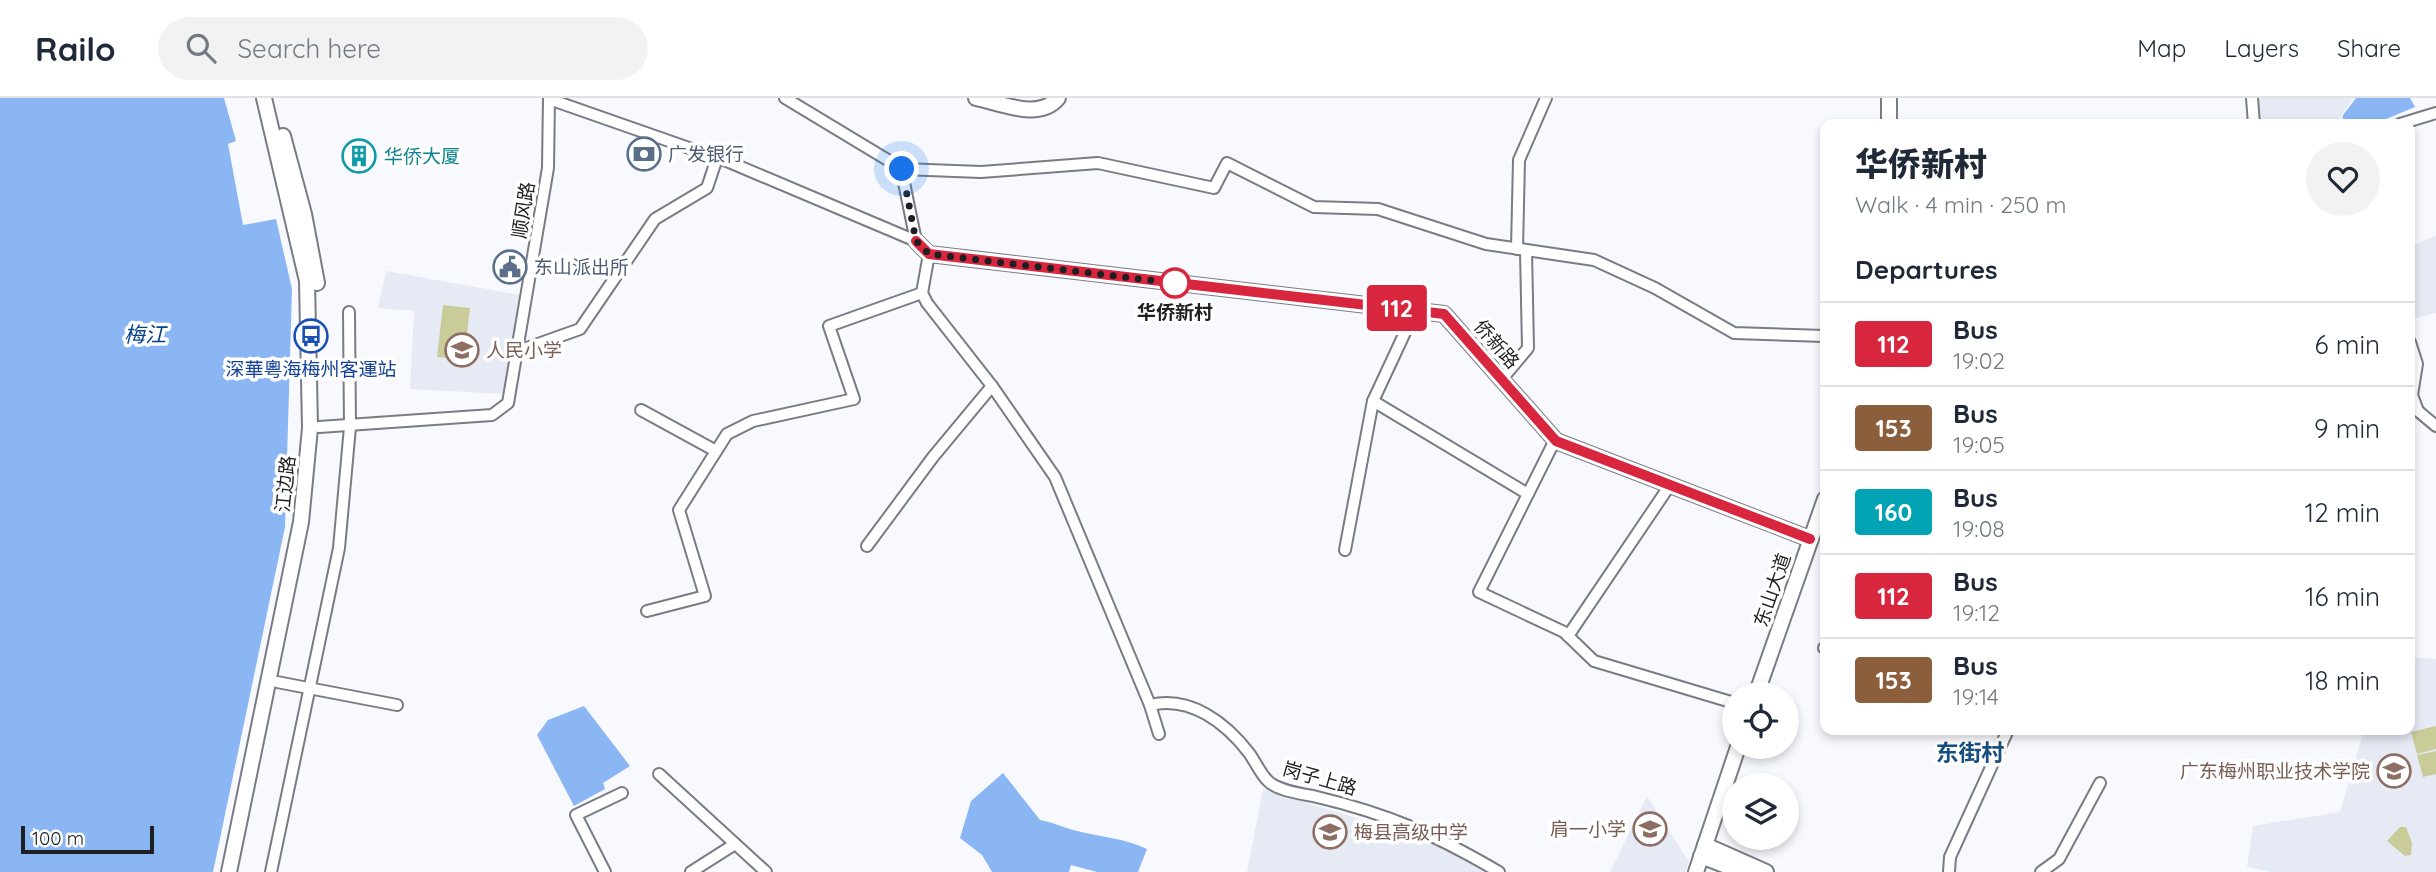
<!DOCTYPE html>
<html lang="en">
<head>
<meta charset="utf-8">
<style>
	:root { --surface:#fff; --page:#f2f2f3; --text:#1f2937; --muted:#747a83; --line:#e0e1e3 }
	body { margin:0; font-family:Quicksand,"Noto Sans SC",sans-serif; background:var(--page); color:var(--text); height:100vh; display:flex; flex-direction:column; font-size:26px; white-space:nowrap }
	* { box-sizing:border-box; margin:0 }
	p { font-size:23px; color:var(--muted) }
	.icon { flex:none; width:38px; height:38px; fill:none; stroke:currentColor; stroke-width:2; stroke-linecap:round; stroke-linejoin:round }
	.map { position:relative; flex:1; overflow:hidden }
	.sheet { position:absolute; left:1820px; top:21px; width:595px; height:616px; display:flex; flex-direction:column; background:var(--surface); border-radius:14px; box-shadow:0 4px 10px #0003 }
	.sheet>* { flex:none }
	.badge { padding:0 14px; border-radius:5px; font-size:24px; line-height:46px }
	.buttons { position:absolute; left:1722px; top:584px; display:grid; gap:14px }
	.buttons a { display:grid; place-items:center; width:77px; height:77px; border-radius:50%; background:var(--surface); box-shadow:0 4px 10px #0003; font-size:35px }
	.scale { position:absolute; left:21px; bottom:18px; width:133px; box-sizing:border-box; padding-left:7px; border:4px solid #1e1f22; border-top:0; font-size:19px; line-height:24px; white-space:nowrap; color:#1e1f22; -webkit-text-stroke:5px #fff; paint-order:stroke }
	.you { position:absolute; width:35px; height:35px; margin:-18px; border:5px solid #fff; border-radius:50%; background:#1a73e8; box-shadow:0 0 0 10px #1a73e833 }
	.map>.badge { position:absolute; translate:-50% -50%; box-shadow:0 0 0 4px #fff }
	h2 { padding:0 35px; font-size:26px; line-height:63px }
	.round { display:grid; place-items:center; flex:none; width:74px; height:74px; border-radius:37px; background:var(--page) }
	.headline { display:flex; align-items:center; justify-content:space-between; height:119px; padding:0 35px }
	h1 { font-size:33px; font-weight:800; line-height:52px }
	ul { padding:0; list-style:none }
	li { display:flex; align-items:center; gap:21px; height:84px; padding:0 35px; border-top:2px solid var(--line) }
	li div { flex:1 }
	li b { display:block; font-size:26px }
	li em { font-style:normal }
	li .badge { min-width:77px; font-weight:700; text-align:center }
	header { display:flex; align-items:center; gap:42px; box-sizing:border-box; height:98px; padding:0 35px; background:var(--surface); border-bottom:2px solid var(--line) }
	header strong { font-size:33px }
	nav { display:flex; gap:38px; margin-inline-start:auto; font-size:24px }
	.search { width:490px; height:63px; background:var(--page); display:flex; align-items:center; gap:18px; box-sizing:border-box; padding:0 24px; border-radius:38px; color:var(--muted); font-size:26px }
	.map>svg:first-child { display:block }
	.built { fill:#e6eaf5 }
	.green { fill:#c9cc98 }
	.water { fill:#8ab6f4 }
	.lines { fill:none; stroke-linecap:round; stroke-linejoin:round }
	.street-casing { stroke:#7a7c83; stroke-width:14 }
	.secondary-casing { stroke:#7a7c83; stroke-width:18 }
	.street { stroke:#fff; stroke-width:10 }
	.secondary { stroke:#fff; stroke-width:14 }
	.line-casing { stroke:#fff; stroke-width:16 }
	.line { stroke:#d7263d; stroke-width:10 }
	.walk { stroke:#1e1f22; stroke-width:7; stroke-dasharray:0 12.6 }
	.stop-dot { fill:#fff; stroke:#d7263d; stroke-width:3.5 }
	.labels { text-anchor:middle; stroke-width:7; stroke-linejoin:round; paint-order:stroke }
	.service-label { font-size:19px; fill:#4e5e75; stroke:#fff; text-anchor:start }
	.culture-label { font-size:19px; fill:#0d838f; stroke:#fff; text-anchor:start }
	.street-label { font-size:19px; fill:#1e1f22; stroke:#fff }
	.stop-label { font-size:19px; font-weight:bold; fill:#1e1f22; stroke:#fff }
	.education-label { font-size:19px; fill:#785e54; stroke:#fff; text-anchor:start }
	.transit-label { font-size:19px; fill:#164399; stroke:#fff }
	.water-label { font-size:21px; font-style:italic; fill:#044086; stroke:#fff }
	.quarter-label { font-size:23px; font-weight:bold; fill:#174f80; stroke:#fff }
</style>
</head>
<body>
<header>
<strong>Railo</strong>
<div class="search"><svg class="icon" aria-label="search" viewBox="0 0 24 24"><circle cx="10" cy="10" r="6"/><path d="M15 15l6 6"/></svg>Search here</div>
<nav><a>Map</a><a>Layers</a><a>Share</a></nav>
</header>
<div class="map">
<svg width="2436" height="774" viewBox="0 0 2436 774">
	<rect width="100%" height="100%" fill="#f7f9ff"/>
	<g class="built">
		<path d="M2258,0H2353L2336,26H2259Z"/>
		<path d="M2436,137V215L2411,221L2410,149Z"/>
		<path d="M386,173L520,197L505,296L410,291L414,213L378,210Z"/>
		<path d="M2410,559L2436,561V774H2272L2247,769L2253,728L2340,714L2364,632H2410Z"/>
		<path d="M1263,691L1443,747L1492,774H1247Z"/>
		<path d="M1647,698L1689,764L1685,774H1610Z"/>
	</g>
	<g class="green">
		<path d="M443,207L470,210L464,262L437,259Z"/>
		<path d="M2436,628V651L2417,656L2411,634Z"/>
		<path d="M2436,653V676L2423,679L2417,657Z"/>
		<path d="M2400,729H2406L2412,745L2411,757L2405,758L2387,743Z"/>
	</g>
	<g class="water">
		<path d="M0,0H224L236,43L228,46L243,127L276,121L292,191L285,429L213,774H0Z"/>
		<path d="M2356,0H2410L2415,9L2374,26H2342L2343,17Z"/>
		<path d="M584,608L630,668L603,685L605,691L574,708L537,637L548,622Z"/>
		<path d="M1003,675L1040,722C1053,724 1064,730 1077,733C1101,739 1124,740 1147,751L1138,774H1097L1071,767L1069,774H992L982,757L960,740L971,703Z"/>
	</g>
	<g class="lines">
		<defs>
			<g id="street">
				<path d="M2252,0L2254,26"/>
				<path d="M549,1L729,64L916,143L901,70L785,0"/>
				<path d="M2400,26L2436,15"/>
				<path d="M902,71L981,74L1098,65L1214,90L1227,65L1314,109L1378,111L1486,146L1594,162L1655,190L1734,235L1825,238"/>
				<path d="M1517,151L1519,62L1546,0"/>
				<path d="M929,156L922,195L927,205L992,288L1055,379L1150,607L1159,636"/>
				<path d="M2410,244L2417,266L2412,297L2418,313"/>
				<path d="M524,251L580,231L655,121L707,90L717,60"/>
				<path d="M1502,281L1528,250L1526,153"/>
				<path d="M1373,303L1528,396"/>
				<path d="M641,312L716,353"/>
				<path d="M2418,313L2436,328"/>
				<path d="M319,329L492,317L508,305L548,70L549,0"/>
				<path d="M1555,342L1479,494L1564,534L1594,563L1731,604"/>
				<path d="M867,448L933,359L992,288"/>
				<path d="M1345,452L1373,303L1415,213"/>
				<path d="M647,513L705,498L679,412L727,336L753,323L854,301L829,228L922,195"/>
				<path d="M1568,538L1670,387"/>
				<path d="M1824,550L1825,549"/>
				<path d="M277,584L397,607"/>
				<path d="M1150,607C1190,597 1226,625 1249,655C1255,663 1260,675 1267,682C1276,693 1304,696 1317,699C1389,716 1436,737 1499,774"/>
				<path d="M659,676L766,774"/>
				<path d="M271,774L339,450L350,329L349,214"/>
				<path d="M605,774L576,717L622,695"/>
				<path d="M691,774L735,746"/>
				<path d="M1949,774L1950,759L2008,632"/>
				<path d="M2041,774L2059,761L2100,685"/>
			</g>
			<g id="secondary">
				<path d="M976,0C1001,5 1039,23 1058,0"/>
				<path d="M1889,0V26"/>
				<path d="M283,38L304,116L317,185"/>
				<path d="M916,143L929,156L1444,216L1556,343L1810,441"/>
				<path d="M1756,597L1825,401"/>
				<path d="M1705,747L1766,774"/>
				<path d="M1701,758L1742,774"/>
				<path d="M229,774L301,424L310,330L307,183L264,0"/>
				<path d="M1696,774L1738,649"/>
			</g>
		</defs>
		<use href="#street" class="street-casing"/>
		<use href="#secondary" class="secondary-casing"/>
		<use href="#street" class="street"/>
		<use href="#secondary" class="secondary"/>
	</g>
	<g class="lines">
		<defs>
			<path id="line" d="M916,143L929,156L1444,216L1556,343L1810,441"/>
		</defs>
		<use href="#line" class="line-casing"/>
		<use href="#line" class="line"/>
		<path class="walk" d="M902,71L916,143L929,156L1175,185"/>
	</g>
	<defs>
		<symbol id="bank-ring" viewBox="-11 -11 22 22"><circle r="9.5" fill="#fff" stroke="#5c6f8a" stroke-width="1.5"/><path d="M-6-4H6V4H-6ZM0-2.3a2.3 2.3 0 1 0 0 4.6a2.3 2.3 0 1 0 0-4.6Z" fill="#5c6f8a"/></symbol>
		<symbol id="building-ring" viewBox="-11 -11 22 22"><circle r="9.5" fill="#fff" stroke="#0f9aa8" stroke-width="1.5"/><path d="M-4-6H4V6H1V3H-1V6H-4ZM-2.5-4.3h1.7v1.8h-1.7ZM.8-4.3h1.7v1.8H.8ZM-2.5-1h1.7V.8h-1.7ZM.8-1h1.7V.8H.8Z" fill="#0f9aa8"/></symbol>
		<symbol id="civic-ring" viewBox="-11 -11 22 22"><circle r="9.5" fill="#fff" stroke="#5c6f8a" stroke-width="1.5"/><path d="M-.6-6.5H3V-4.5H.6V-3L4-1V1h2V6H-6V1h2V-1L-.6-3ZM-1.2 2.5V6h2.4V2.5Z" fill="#5c6f8a"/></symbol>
		<symbol id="bus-ring" viewBox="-11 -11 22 22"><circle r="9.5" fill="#fff" stroke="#1a4fb4" stroke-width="1.5"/><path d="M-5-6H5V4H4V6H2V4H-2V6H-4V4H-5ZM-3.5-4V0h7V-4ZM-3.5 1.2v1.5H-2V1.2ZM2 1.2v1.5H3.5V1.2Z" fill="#1a4fb4"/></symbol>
		<symbol id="school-ring" viewBox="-11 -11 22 22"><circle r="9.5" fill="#fff" stroke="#8d6e63" stroke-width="1.5"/><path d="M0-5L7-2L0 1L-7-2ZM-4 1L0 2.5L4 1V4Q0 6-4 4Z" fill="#8d6e63"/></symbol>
		<symbol id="university-ring" viewBox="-11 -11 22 22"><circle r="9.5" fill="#fff" stroke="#8d6e63" stroke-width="1.5"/><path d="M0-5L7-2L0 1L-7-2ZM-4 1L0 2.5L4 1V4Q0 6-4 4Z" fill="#8d6e63"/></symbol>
	</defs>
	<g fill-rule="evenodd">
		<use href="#bank-ring" x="625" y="37" width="38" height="38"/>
		<use href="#building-ring" x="340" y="39" width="38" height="38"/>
		<use href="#civic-ring" x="491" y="150" width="38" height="38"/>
		<use href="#bus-ring" x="292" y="219" width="38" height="38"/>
		<use href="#school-ring" x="443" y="233" width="38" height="38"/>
		<use href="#university-ring" x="2375" y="654" width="38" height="38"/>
		<use href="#school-ring" x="1631" y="712" width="38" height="38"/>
		<use href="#school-ring" x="1311" y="715" width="38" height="38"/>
	</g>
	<circle class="stop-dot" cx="1175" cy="185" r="14"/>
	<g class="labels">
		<g class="service-label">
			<text x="668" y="63">广发银行</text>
			<text x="534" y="176">东山派出所</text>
		</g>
		<g class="culture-label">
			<text x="384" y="65">华侨大厦</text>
		</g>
		<g class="street-label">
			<text transform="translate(523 112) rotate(-81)" y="7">顺风路</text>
			<text transform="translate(1497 246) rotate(49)" y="7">侨新路</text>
			<text transform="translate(285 386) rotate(-84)" y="7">江边路</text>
			<text transform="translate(1772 492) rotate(-71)" y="7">东山大道</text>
			<text transform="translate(1320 680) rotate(16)" y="7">岗子上路</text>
		</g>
		<g class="stop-label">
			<text x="1175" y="221">华侨新村</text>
		</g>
		<g class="education-label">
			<text x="486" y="259">人民小学</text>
			<text x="2370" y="680" text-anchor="end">广东梅州职业技术学院</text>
			<text x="1626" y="738" text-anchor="end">肩一小学</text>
			<text x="1354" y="741">梅县高级中学</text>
		</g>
		<g class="transit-label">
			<text x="311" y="278">深華粵海梅州客運站</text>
		</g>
		<g class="water-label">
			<text x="145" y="244">梅江</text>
		</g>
		<g class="quarter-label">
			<text x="1970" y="663">东街村</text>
		</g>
	</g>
</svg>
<div class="buttons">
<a><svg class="icon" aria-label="locate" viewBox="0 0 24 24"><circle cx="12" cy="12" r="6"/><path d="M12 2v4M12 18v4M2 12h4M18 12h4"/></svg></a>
<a><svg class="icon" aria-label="layers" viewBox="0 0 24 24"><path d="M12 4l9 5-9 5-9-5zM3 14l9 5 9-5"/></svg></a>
</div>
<div class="scale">100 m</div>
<div class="you" style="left:902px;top:71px"></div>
<b class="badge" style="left:1397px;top:210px;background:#d7263d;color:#fff">112</b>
<section class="sheet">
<div class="headline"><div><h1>华侨新村</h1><p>Walk · 4 min · 250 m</p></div><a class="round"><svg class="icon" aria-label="heart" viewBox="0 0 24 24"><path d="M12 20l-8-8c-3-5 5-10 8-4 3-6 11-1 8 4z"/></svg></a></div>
<h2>Departures</h2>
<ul>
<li><span class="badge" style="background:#d7263d;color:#fff">112</span><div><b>Bus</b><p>19:02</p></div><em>6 min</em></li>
<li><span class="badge" style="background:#8b5e3c;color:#fff">153</span><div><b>Bus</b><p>19:05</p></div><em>9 min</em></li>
<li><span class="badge" style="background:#00a3b4;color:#fff">160</span><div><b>Bus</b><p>19:08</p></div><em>12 min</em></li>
<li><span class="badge" style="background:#d7263d;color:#fff">112</span><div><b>Bus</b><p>19:12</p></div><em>16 min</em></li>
<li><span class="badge" style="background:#8b5e3c;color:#fff">153</span><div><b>Bus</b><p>19:14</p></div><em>18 min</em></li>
</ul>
</section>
</div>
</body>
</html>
